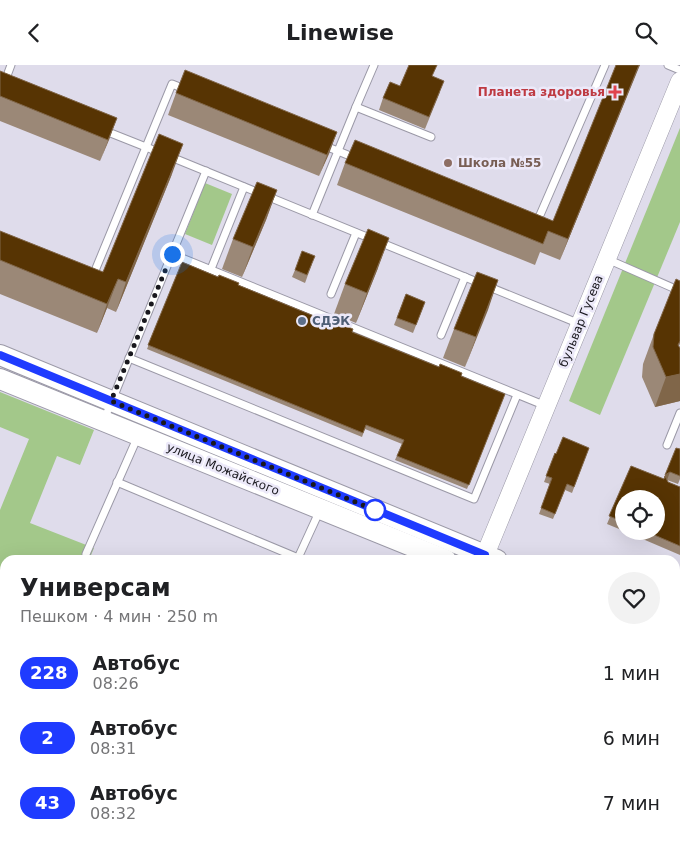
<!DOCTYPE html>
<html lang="ru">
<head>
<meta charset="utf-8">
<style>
	:root { --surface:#fff; --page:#f2f2f2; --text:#202124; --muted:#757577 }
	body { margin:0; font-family:"DejaVu Sans",sans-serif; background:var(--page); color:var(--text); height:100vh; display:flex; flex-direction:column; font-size:19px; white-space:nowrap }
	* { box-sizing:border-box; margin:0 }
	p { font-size:16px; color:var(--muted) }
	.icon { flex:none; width:28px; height:28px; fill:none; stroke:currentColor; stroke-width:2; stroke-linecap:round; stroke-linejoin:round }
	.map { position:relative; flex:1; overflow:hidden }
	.details { position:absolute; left:0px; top:490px; width:680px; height:290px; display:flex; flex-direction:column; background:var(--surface); border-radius:15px 15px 0 0; box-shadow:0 5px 20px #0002 }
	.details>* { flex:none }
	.badge { padding:0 10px; border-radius:16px; font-size:18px; line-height:32px }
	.tools { position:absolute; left:615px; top:425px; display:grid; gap:10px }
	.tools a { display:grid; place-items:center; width:50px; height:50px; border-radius:50%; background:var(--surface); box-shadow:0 5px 20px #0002; font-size:25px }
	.you { position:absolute; width:25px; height:25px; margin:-12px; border:4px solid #fff; border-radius:50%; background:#1a73e8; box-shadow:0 0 0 8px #1a73e833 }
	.map>.badge { position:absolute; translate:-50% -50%; box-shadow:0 0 0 2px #fff }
	.round { display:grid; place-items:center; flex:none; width:52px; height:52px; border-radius:26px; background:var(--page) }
	.head { display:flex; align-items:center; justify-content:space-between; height:85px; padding:0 20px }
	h1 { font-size:24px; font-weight:700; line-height:38px }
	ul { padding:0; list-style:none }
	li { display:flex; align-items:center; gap:15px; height:65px; padding:0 20px }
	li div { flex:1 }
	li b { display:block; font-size:19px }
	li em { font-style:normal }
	li .badge { min-width:55px; font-weight:700; text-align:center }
	header { display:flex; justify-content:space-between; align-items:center; height:65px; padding:0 20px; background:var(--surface); font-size:22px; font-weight:700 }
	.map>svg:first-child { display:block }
	.green { fill:#a3c88a }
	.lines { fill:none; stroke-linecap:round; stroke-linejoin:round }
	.service-casing { stroke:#9b99a7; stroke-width:9 }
	.minor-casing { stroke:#9b99a7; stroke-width:16 }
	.tertiary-casing { stroke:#9b99a7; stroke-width:19 }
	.secondary-casing { stroke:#9b99a7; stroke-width:22 }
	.service { stroke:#fff; stroke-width:7 }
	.minor { stroke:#fff; stroke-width:14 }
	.tertiary { stroke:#fff; stroke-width:18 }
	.secondary { stroke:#fff; stroke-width:20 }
	.wall { fill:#9b8877 }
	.shaded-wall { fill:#806649 }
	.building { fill:#573403; stroke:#806649 }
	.line-casing { stroke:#fff; stroke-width:11 }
	.line { stroke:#1f3bff; stroke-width:8 }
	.walk { stroke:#19181e; stroke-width:5; stroke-dasharray:0 9 }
	.health-dot { fill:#e0444e; stroke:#ece9f9; stroke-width:2 }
	.education-dot { fill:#8d6e63; stroke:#ece9f9; stroke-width:2 }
	.service-dot { fill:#5c6f8a; stroke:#ece9f9; stroke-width:2 }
	.stop-dot { fill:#fff; stroke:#1f3bff; stroke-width:2.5 }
	.labels { text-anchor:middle; stroke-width:5; stroke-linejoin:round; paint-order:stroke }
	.health-label { font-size:12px; font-weight:bold; fill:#be3a42; stroke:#ece9f9; text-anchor:end }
	.education-label { font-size:12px; font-weight:bold; fill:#785e54; stroke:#ece9f9; text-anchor:start }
	.service-label { font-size:12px; font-weight:bold; fill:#4e5e75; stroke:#ece9f9; text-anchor:start }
	.street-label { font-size:12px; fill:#19181e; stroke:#ece9f9 }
</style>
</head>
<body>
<header><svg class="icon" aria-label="back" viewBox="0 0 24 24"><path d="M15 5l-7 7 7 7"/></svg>Linewise<svg class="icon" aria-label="search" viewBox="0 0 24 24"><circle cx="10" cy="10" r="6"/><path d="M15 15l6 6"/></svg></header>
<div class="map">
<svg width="680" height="780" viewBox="0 0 680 780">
	<rect width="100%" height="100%" fill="#dfdceb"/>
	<g class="green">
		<path d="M680,63V157L600,350L569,336Z"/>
		<path d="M205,118L232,129L212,180L185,169Z"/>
		<path d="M0,327L94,365L80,400L57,391L30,458L94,483L89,495H5V576L0,574V445L29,374L0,362Z"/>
		<path d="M373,775H423L421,780H371Z"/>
	</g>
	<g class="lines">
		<defs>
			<g id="service">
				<path d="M668,0L680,5"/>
				<path d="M5,16L11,0"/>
				<path d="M356,42L374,0"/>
				<path d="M103,65L161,88"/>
				<path d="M322,80L338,86L356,42L431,72"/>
				<path d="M171,92L580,259"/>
				<path d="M312,150L338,86L355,93"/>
				<path d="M537,157L605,0"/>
				<path d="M172,189L546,341"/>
				<path d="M607,194L680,226"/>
				<path d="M211,204L244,122"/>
				<path d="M92,213L172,19L187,25"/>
				<path d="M331,229L356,168"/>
				<path d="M441,270L465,212"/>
				<path d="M129,293L474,434L517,330"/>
				<path d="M104,355L206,106"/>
				<path d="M667,380L680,348"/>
				<path d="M117,417L303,495"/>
				<path d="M86,489L138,371"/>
				<path d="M298,493L320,445"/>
				<path d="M675,566L680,554"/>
				<path d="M0,627L5,629"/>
				<path d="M675,633L680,635"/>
				<path d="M0,671L5,659"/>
				<path d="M0,683L5,685"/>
				<path d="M229,775L234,777L233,780"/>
				<path d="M436,780L438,775"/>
			</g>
			<path id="minor" d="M364,780L366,775"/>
			<path id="tertiary" d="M483,495L680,16"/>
			<g id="secondary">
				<path d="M0,290L497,495"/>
				<path d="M0,314L446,495"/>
				<path d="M675,568L680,570"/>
				<path d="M675,588L680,590"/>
			</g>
		</defs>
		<use href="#service" class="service-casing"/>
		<use href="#minor" class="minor-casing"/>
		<use href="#tertiary" class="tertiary-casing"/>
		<use href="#secondary" class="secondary-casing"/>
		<use href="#service" class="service"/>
		<use href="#minor" class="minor"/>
		<use href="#tertiary" class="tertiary"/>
		<use href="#secondary" class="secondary"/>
	</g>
	<g class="wall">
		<path d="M640,0L560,195L540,187L535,200L337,120L345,98L553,156Z"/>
		<path d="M0,6L117,53L100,96L0,56Z"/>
		<path d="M433,11L440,27L425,64L379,45L383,33L400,21Z"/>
		<path d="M176,28L337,67L319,111L168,50Z"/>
		<path d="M172,109L116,247L107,243L97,268L0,229V166L103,207Z"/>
		<path d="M277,125L266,155L242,212L222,204L233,174Z"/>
		<path d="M182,197L505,329L467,424L395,395L402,379L365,364L362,372L147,284Z"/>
		<path d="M312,199L305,218L292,212L295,205Z"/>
		<path d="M378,203L356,258L334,249L345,219Z"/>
		<path d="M498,215L465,302L443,293L454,264Z"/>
		<path d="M680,216V279L679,281L680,283V336L655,342L642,312L643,299L654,269Z"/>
		<path d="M406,229L425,237L413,268L394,260Z"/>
		<path d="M589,383L572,428L565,425L553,454L539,449L550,419L544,417L555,388L556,389Z"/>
		<path d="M676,383L680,384V414L678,419L667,415L668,417L680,422V490L624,466H656V434H624V466L607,459L631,401L664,414Z"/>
		<path d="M675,666L680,668V752L675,750Z"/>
		<path d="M245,775H284L282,780H253L254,778Z"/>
		<path d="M525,775H675L680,780H538Z"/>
	</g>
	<g class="shaded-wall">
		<path d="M639,0H640L638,4L560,195L568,174Z"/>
		<path d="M117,53L109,75L100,96L108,75Z"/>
		<path d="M337,67L329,89L319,111L327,90Z"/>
		<path d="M183,79L172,109L116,247L126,217Z"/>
		<path d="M277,125L266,155L242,212L253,182Z"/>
		<path d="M389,173L378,203L356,258L367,228Z"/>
		<path d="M118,214L107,243L97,268L107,239Z"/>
		<path d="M498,215L488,245L465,302L476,272Z"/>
		<path d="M680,309V336L655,342L666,312Z"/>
		<path d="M670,407L667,415L663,417L665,410Z"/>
	</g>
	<g class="building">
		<path d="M409,0H437L432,11L444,16L429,52L383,33L390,17L400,21Z"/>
		<path d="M616,0H639L568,174L548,166L543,179L345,98L355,75L553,156Z"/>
		<path d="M185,5L337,67L327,90L176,28Z"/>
		<path d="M0,6L117,53L108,75L0,31Z"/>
		<path d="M159,69L183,79L126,217L118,214L107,239L0,195V166L103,207Z"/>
		<path d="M257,117L277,125L253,182L233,174Z"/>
		<path d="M368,164L389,173L367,228L345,219Z"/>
		<path d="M302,186L315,191L307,210L295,205Z"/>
		<path d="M182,197L218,212L219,210L239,218L238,220L331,258L332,255L353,264L352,267L439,302L440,299L462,308L461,311L505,329L469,420L397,391L404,375L366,360L363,368L148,280Z"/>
		<path d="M477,207L498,215L476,272L454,264Z"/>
		<path d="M676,214L680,216V276L678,280L680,283V309L666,312L653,282L654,269Z"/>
		<path d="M406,229L425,237L416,260L397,253Z"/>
		<path d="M563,372L589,383L574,422L567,419L555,449L541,443L552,413L546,411L555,388L556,389Z"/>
		<path d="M676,383L680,384V411L670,407L665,410Z"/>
		<path d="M631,401L664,414L665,411L668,417L680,422V481L645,466H656V434H624V457L609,451Z"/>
		<path d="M0,606L5,608V617L0,630Z"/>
		<path d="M675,666L680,668V744L675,742Z"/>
		<path d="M675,769L680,771V780H625L612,775H675Z"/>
		<path d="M255,775H283L281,780H253Z"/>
		<path d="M451,775H482L480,780H449Z"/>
	</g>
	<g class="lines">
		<defs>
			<path id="line" d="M0,290L485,490L483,495"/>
		</defs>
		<use href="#line" class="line-casing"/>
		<use href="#line" class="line"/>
		<path class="walk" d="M172,189L111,336L375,445"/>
	</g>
	<path class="health-dot" d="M612.5 19.5h5v5h5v5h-5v5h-5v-5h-5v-5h5z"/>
	<circle class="education-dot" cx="448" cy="98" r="5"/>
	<circle class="service-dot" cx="302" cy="256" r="5"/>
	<circle class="stop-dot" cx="375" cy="445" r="10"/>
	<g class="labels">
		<g class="health-label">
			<text x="605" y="31">Планета здоровья</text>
		</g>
		<g class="education-label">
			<text x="458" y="102">Школа №55</text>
		</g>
		<g class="service-label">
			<text x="312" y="260">СДЭК</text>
		</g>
		<g class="street-label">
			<text transform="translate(581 256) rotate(-68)" y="4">бульвар Гусева</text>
			<text transform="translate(223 404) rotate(22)" y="4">улица Можайского</text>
		</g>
	</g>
</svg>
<div class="tools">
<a><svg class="icon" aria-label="locate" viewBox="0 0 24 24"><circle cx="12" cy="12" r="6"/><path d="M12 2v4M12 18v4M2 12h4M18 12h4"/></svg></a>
</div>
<div class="you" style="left:172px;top:189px"></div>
<section class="details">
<div class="head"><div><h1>Универсам</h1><p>Пешком · 4 мин · 250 m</p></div><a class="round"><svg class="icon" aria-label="heart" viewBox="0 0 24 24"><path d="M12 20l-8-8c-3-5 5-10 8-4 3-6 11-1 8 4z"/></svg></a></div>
<ul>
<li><span class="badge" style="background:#1f3bff;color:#fff">228</span><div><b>Автобус</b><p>08:26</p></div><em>1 мин</em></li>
<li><span class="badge" style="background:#1f3bff;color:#fff">2</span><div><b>Автобус</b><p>08:31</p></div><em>6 мин</em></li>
<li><span class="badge" style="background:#1f3bff;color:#fff">43</span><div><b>Автобус</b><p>08:32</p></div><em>7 мин</em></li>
</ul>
</section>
</div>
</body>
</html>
